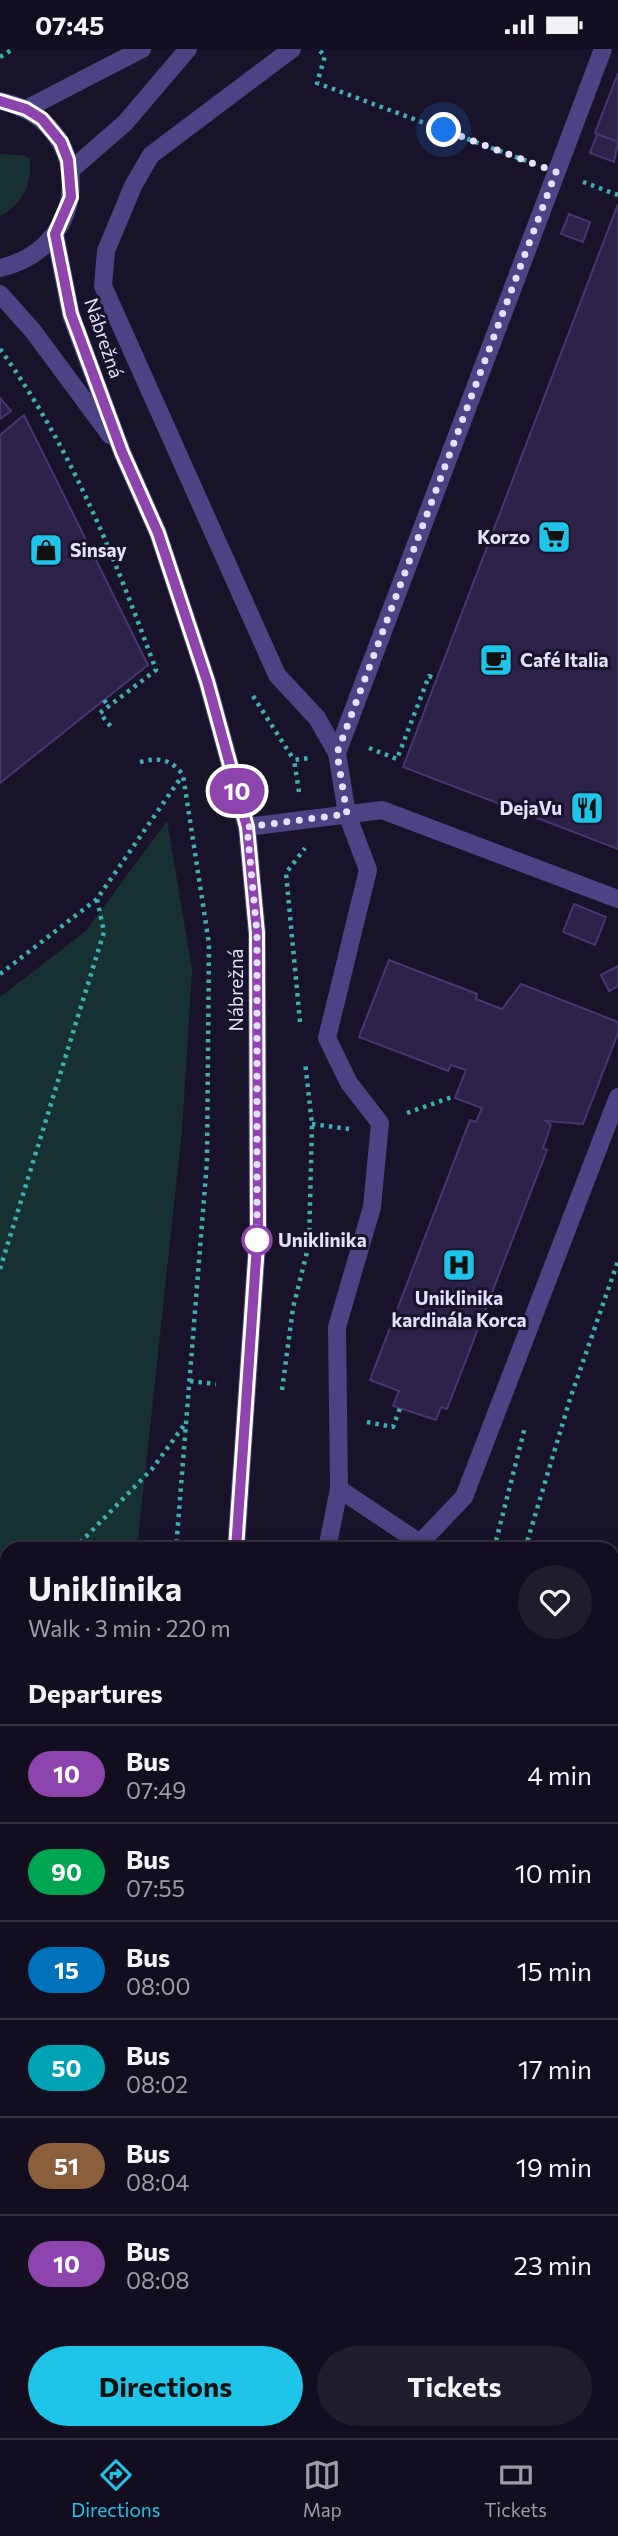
<!DOCTYPE html>
<html lang="en">
<head>
<meta charset="utf-8">
<style>
	:root { --surface:#130e1f; --page:#201c2c; --text:#f1f3f6; --muted:#9d9ca4; --line:#322e3d; --accent:#1ec5e8 }
	body { margin:0; font-family:Commissioner,sans-serif; background:var(--page); color:var(--text); height:100vh; display:flex; flex-direction:column; font-size:26px; white-space:nowrap }
	* { box-sizing:border-box; margin:0 }
	p { font-size:23px; color:var(--muted) }
	.icon { flex:none; width:38px; height:38px; fill:none; stroke:currentColor; stroke-width:2; stroke-linecap:round; stroke-linejoin:round }
	.map { position:relative; flex:1; overflow:hidden }
	.drawer { position:absolute; left:0px; top:1493px; width:620px; height:898px; display:flex; flex-direction:column; background:var(--surface); border-radius:21px 21px 0 0; box-shadow:0 4px 18px #0003,0 0 0 2px var(--line) }
	.drawer>* { flex:none }
	.badge { padding:0 14px; border-radius:23px; font-size:24px; line-height:46px }
	.you { position:absolute; width:35px; height:35px; margin:-18px; border:5px solid #fff; border-radius:50%; background:#1a73e8; box-shadow:0 0 0 10px #1a73e833 }
	.map>.badge { position:absolute; translate:-50% -50%; box-shadow:0 0 0 4px #fff }
	h2 { padding:0 28px; font-size:26px; line-height:63px }
	.round { display:grid; place-items:center; flex:none; width:74px; height:74px; border-radius:37px; background:var(--page) }
	.summary { display:flex; align-items:center; justify-content:space-between; height:119px; padding:0 28px }
	h1 { font-size:33px; font-weight:700; line-height:52px }
	.action { display:flex; gap:14px; margin-top:auto; padding:14px 28px }
	.action a { flex:1; height:80px; border-radius:42px; background:var(--accent); color:#111; font-size:28px; font-weight:700; line-height:80px; text-align:center }
	.action a+a { background:var(--page); color:var(--text) }
	ul { padding:0; list-style:none }
	li { display:flex; align-items:center; gap:21px; height:98px; padding:0 28px; border-top:2px solid var(--line) }
	li div { flex:1 }
	li b { display:block; font-size:26px }
	li em { font-style:normal }
	li .badge { min-width:77px; font-weight:700; text-align:center }
	.status { display:flex; justify-content:space-between; align-items:center; height:49px; padding:0 35px; background:var(--surface); direction:ltr }
	.status svg { height:19px; fill:currentColor }
	.tab-bar { display:flex; justify-content:space-around; align-items:center; height:98px; border-top:2px solid var(--line); background:var(--surface); font-size:19px; color:var(--muted) }
	.tab-bar a { display:grid; justify-items:center; gap:4px }
	.tab-bar .selected { color:var(--accent) }
	.map>svg:first-child { display:block }
	.green { fill:#173132 }
	.water { fill:#15264b }
	.building { fill:#2c2148; stroke:#463671; stroke-width:2 }
	.lines { fill:none; stroke-linecap:round; stroke-linejoin:round }
	.path { stroke:#3eafb1; stroke-width:4.5; stroke-dasharray:3.5 5; stroke-linecap:butt }
	.minor { stroke:#4b4383; stroke-width:18 }
	.line-casing { stroke:#fff; stroke-width:16 }
	.line { stroke:#8e44ad; stroke-width:10 }
	.walk { stroke:#e4dffc; stroke-width:7; stroke-dasharray:0 12.6 }
	.stop-dot { fill:#fff; stroke:#8e44ad; stroke-width:3.5 }
	.labels { text-anchor:middle; stroke-width:6; stroke-linejoin:round; paint-order:stroke }
	.street-label { font-size:19px; fill:#e4dffc; stroke:#191329 }
	.poi-label { font-size:19px; font-weight:bold; fill:#e4dffc; stroke:#191329; text-anchor:end }
	.stop-label { font-size:19px; font-weight:bold; fill:#e4dffc; stroke:#191329; text-anchor:start }
</style>
</head>
<body>
<div class="status"><b>07:45</b><svg viewBox="0 0 49 12"><path d="M0 12V9h3v3zM5 12V6h3v6zM10 12V3h3v9zM15 12V0h3v12zM26 1h20v11H26zM47 4h2v5h-2z"/></svg></div>
<div class="map">
<svg width="618" height="2389" viewBox="0 0 618 2389">
	<rect width="100%" height="100%" fill="#191329"/>
	<g class="green">
		<path d="M0,105L22,106L30,110C32,135 23,155 0,167Z"/>
		<path d="M167,772L192,921L182,1081L137,1500H7V1977H0V948L86,882Z"/>
	</g>
	<g class="water">
		<path d="M618,1528V1844L613,1882L612,1544Z"/>
		<rect x="500" y="2384" width="85" height="5"/>
	</g>
	<g class="building">
		<path d="M618,24V93L595,84Z"/>
		<path d="M597,85L618,93L614,113L590,104Z"/>
		<path d="M618,155V800L403,718Z"/>
		<path d="M569,165L590,173L583,193L561,185Z"/>
		<path d="M0,349L11,362L0,370Z"/>
		<path d="M24,366L148,616L0,734V386Z"/>
		<path d="M574,855L606,868L595,896L563,883Z"/>
		<path d="M389,911L477,945L476,950L502,960L521,935L618,973V984L583,1075L546,1072L551,1076L543,1099L547,1101L447,1360L441,1358L436,1371L393,1357L399,1342L370,1331L470,1071L476,1073L482,1059L455,1049L466,1021L451,1016L448,1022L359,988Z"/>
		<path d="M618,917V937L609,942L601,926Z"/>
		<path d="M2,2321H7V2369Z"/>
		<path d="M8,2384H45L9,2387Z"/>
		<path d="M45,2384H107L108,2389H9Z"/>
	</g>
	<g class="lines">
		<g class="path">
			<path d="M320,2L325,7L317,34L532,114"/>
			<path d="M0,8L13,0"/>
			<path d="M583,133L618,146"/>
			<path d="M0,300C71,398 114,507 156,621L100,664L111,678"/>
			<path d="M253,647L294,711"/>
			<path d="M104,651L109,658"/>
			<path d="M369,699L397,710L429,627L436,630"/>
			<path d="M140,713C159,708 171,710 183,726L209,895L207,1112L176,1500"/>
			<path d="M299,743L294,711L309,709"/>
			<path d="M0,925L97,850L182,727"/>
			<path d="M300,973L286,824L305,799"/>
			<path d="M407,1064L455,1047"/>
			<path d="M312,1075L349,1080"/>
			<path d="M0,1220L104,883L97,850"/>
			<path d="M190,1332L216,1335"/>
			<path d="M282,1341L293,1259L309,1195L312,1075L305,1013"/>
			<path d="M367,1373L393,1378L400,1359"/>
			<path d="M74,1500L152,1420L185,1375"/>
			<path d="M494,1500L525,1378"/>
			<path d="M525,1500L570,1350L618,1212"/>
			<path d="M0,1569L7,1562"/>
			<path d="M138,2384V2389"/>
			<path d="M377,2384L378,2389"/>
			<path d="M399,2384L400,2389"/>
		</g>
		<g class="minor">
			<path d="M292,0L151,106L133,137L106,202L103,237L277,626L317,669L337,704L347,765L368,821L327,989L349,1034L380,1074L372,1158L337,1278L339,1440L327,1500"/>
			<path d="M0,52C95,71 94,198 0,219"/>
			<path d="M26,60L142,0"/>
			<path d="M71,121L125,74L188,0"/>
			<path d="M55,185L71,266L122,403L158,484L207,632L247,778L257,884L258,1181L236,1500"/>
			<path d="M0,245L33,282L110,386"/>
			<path d="M337,704L603,0"/>
			<path d="M247,778L382,761L618,850"/>
			<path d="M339,1440L420,1494L419,1500"/>
			<path d="M420,1494L464,1448L618,1048"/>
			<path d="M0,2077H7"/>
			<path d="M206,2384L207,2389"/>
		</g>
	</g>
	<g class="lines">
		<defs>
			<path id="line" d="M0,52L26,60L42,70L61,93L68,111L71,148L55,185L71,265L122,403L158,484L207,632L247,778L257,884L258,1181L236,1500"/>
		</defs>
		<use href="#line" class="line-casing"/>
		<use href="#line" class="line"/>
		<path class="walk" d="M257,1191V884L247,778L347,765L337,704L556,123L444,81"/>
	</g>
	<defs>
		<symbol id="supermarket-square" viewBox="-11 -11 22 22"><rect x="-9" y="-9" width="18" height="18" rx="4" fill="#1ec5e8" stroke="#191329"/><path d="M-6-5.5h2.5l.6 2H6L4.5 2H-2.5L-4.4-4H-6ZM-1.5 3.2a1.3 1.3 0 1 0 .1 0ZM3 3.2a1.3 1.3 0 1 0 .1 0Z" fill="#111"/></symbol>
		<symbol id="shop-square" viewBox="-11 -11 22 22"><rect x="-9" y="-9" width="18" height="18" rx="4" fill="#1ec5e8" stroke="#191329"/><path d="M-5-2.5h2.3a2.7 3.5 0 0 1 5.4 0H5L5.5 6h-11ZM-1.5-2.5h3a1.5 2.3 0 0 0-3 0Z" fill="#111"/></symbol>
		<symbol id="cafe-square" viewBox="-11 -11 22 22"><rect x="-9" y="-9" width="18" height="18" rx="4" fill="#1ec5e8" stroke="#191329"/><path d="M-5.5-4.5H6V0H3Q3 3.5 0 3.5H-2.5Q-5.5 3.5-5.5 0ZM3-3.2v2h1.7v-2ZM-6 4.5H4V6H-6Z" fill="#111"/></symbol>
		<symbol id="restaurant-square" viewBox="-11 -11 22 22"><rect x="-9" y="-9" width="18" height="18" rx="4" fill="#1ec5e8" stroke="#191329"/><path d="M-5-6h1v4h1v-4h1v4h1v-4h1v5L-1.5 .5V6h-2V.5L-5-1ZM5-6V6H3V1.5H1.5Q1.5-4 5-6Z" fill="#111"/></symbol>
		<symbol id="hospital-square" viewBox="-11 -11 22 22"><rect x="-9" y="-9" width="18" height="18" rx="4" fill="#1ec5e8" stroke="#191329"/><path d="M-5-5h3v3.5h4V-5h3V5h-3V1.5h-4V5h-3Z" fill="#111"/></symbol>
	</defs>
	<g fill-rule="evenodd">
		<use href="#supermarket-square" x="535" y="469" width="38" height="38"/>
		<use href="#shop-square" x="27" y="482" width="38" height="38"/>
		<use href="#cafe-square" x="477" y="592" width="38" height="38"/>
		<use href="#restaurant-square" x="568" y="740" width="38" height="38"/>
		<use href="#hospital-square" x="440" y="1197" width="38" height="38"/>
	</g>
	<circle class="stop-dot" cx="257" cy="1191" r="14"/>
	<g class="labels">
		<g class="street-label">
			<text transform="translate(104 289) rotate(71)" y="7">Nábrežná</text>
			<text transform="translate(236 941) rotate(-90)" y="7">Nábrežná</text>
		</g>
		<g class="poi-label">
			<text x="530" y="495">Korzo</text>
			<text x="70" y="508" text-anchor="start">Sinsay</text>
			<text x="520" y="618" text-anchor="start">Café Italia</text>
			<text x="562" y="766">DejaVu</text>
			<text x="459" y="1256" text-anchor="middle">Uniklinika<tspan x="459" dy="22">kardinála Korca</tspan></text>
		</g>
		<g class="stop-label">
			<text x="278" y="1198">Uniklinika</text>
		</g>
	</g>
</svg>
<div class="you" style="left:444px;top:81px"></div>
<b class="badge" style="left:237px;top:742px;background:#8e44ad;color:#fff">10</b>
<section class="drawer">
<div class="summary"><div><h1>Uniklinika</h1><p>Walk · 3 min · 220 m</p></div><a class="round"><svg class="icon" aria-label="heart" viewBox="0 0 24 24"><path d="M12 20l-8-8c-3-5 5-10 8-4 3-6 11-1 8 4z"/></svg></a></div>
<h2>Departures</h2>
<ul>
<li><span class="badge" style="background:#8e44ad;color:#fff">10</span><div><b>Bus</b><p>07:49</p></div><em>4 min</em></li>
<li><span class="badge" style="background:#00a651;color:#fff">90</span><div><b>Bus</b><p>07:55</p></div><em>10 min</em></li>
<li><span class="badge" style="background:#0072bc;color:#fff">15</span><div><b>Bus</b><p>08:00</p></div><em>15 min</em></li>
<li><span class="badge" style="background:#00a3b4;color:#fff">50</span><div><b>Bus</b><p>08:02</p></div><em>17 min</em></li>
<li><span class="badge" style="background:#8b5e3c;color:#fff">51</span><div><b>Bus</b><p>08:04</p></div><em>19 min</em></li>
<li><span class="badge" style="background:#8e44ad;color:#fff">10</span><div><b>Bus</b><p>08:08</p></div><em>23 min</em></li>
</ul>
<div class="action"><a>Directions</a><a>Tickets</a></div>
</section>
</div>
<nav class="tab-bar">
<a class="selected"><svg class="icon" aria-label="directions" viewBox="0 0 24 24"><path d="M12 3l9 9-9 9-9-9zM9 14v-3h6M13 9l2 2-2 2"/></svg>Directions</a>
<a><svg class="icon" aria-label="map" viewBox="0 0 24 24"><path d="M3 6l6-2 6 2 6-2v14l-6 2-6-2-6 2zM9 4v14M15 6v14"/></svg>Map</a>
<a><svg class="icon" aria-label="tickets" viewBox="0 0 24 24"><path d="M3 7h18v10H3zM15 7v10"/></svg>Tickets</a>
</nav>
</body>
</html>
